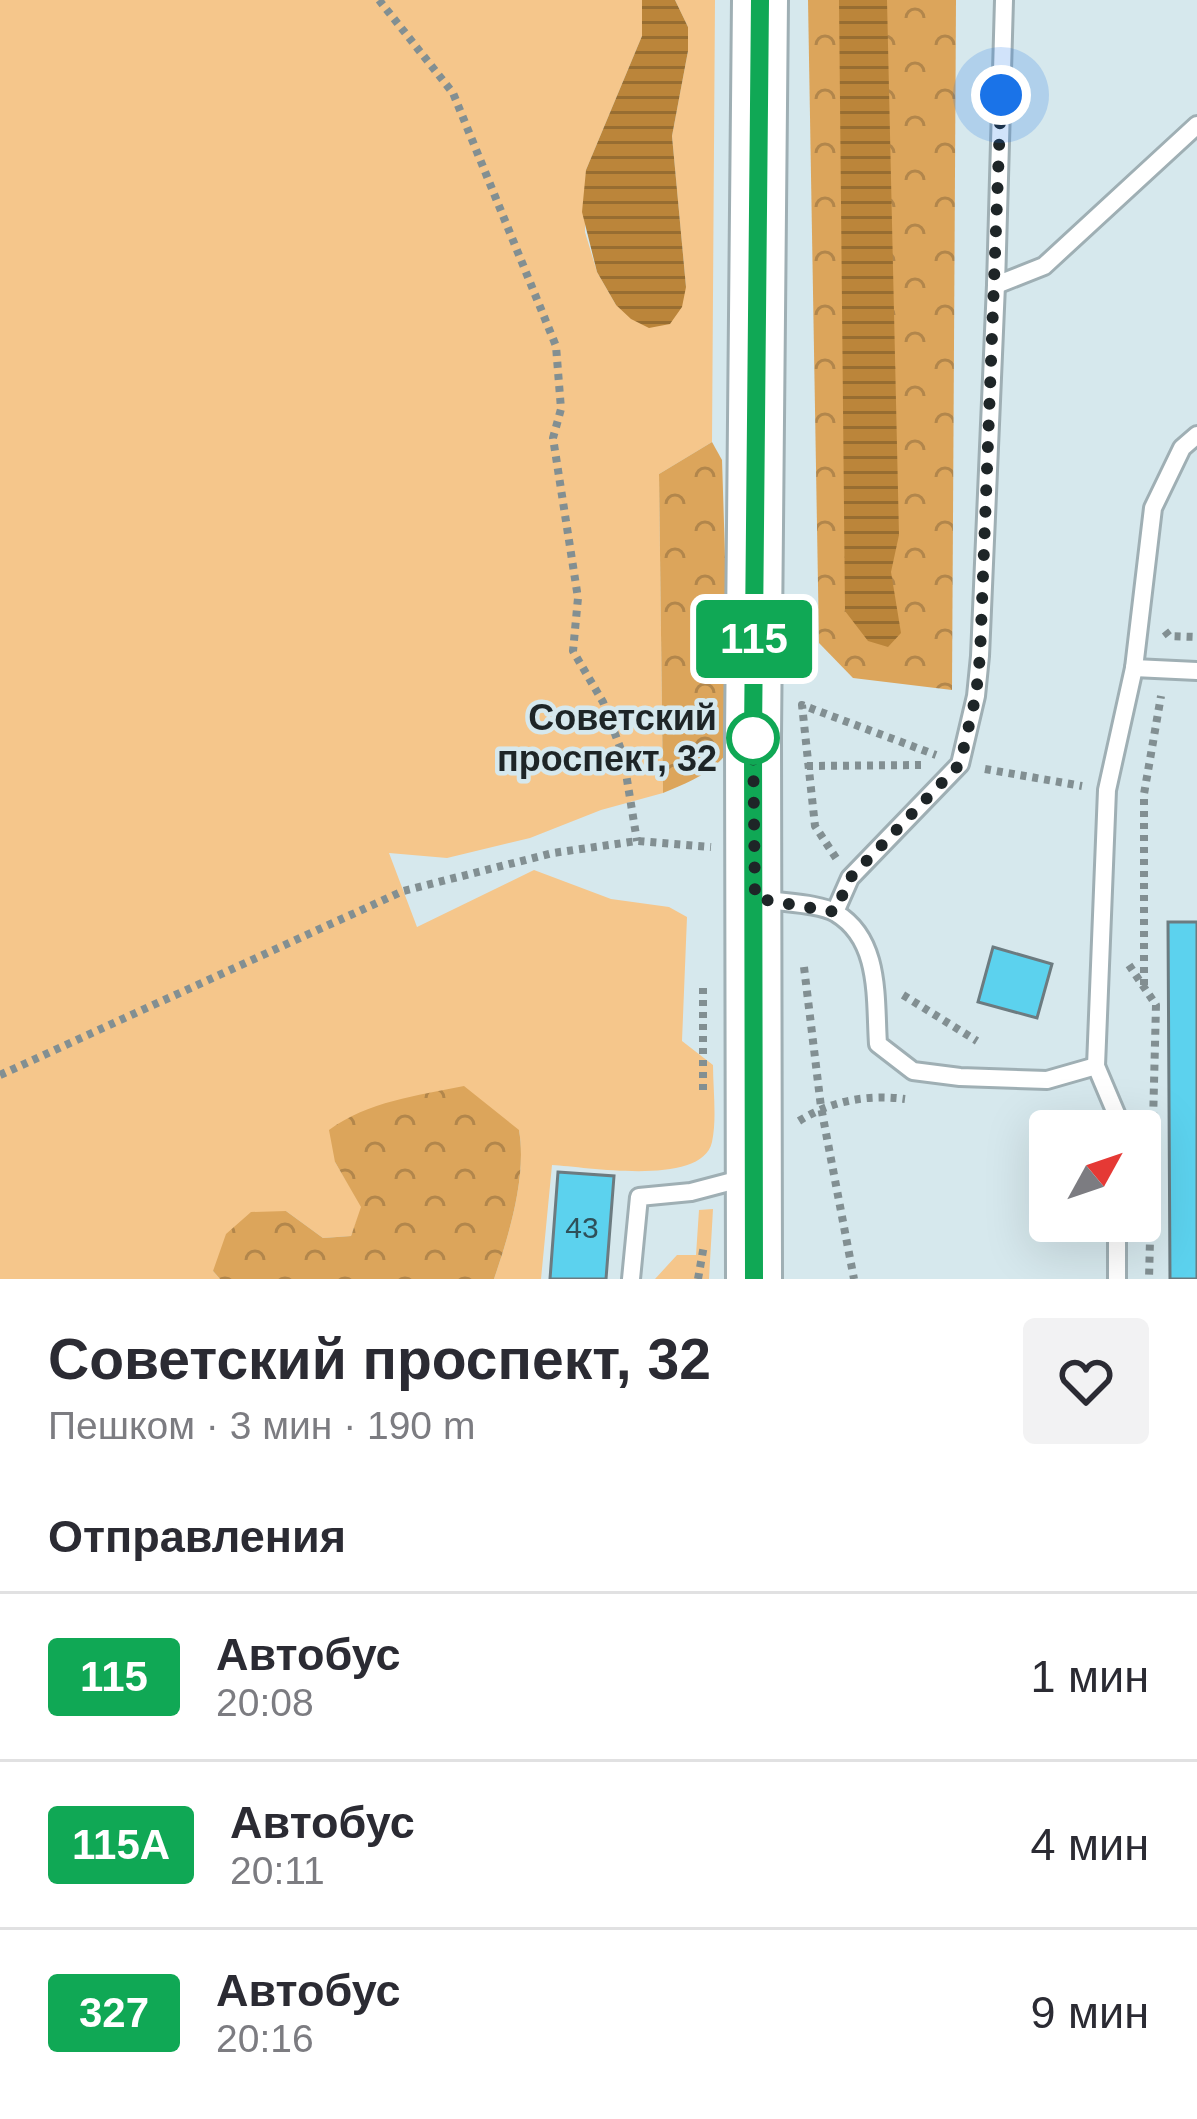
<!DOCTYPE html>
<html lang="ru">
<head>
<meta charset="utf-8">
<style>
	:root { --surface:#fff; --page:#f2f2f3; --text:#2b2b33; --muted:#7c7c81; --line:#e1e1e2 }
	body { margin:0; font-family:Helvetica,sans-serif; background:var(--page); color:var(--text); height:100vh; display:flex; flex-direction:column; font-size:45px; white-space:nowrap }
	* { box-sizing:border-box; margin:0 }
	p { font-size:39px; color:var(--muted) }
	.icon { flex:none; width:66px; height:66px; fill:none; stroke:currentColor; stroke-width:2; stroke-linecap:round; stroke-linejoin:round }
	.map { position:relative; height:1279px; overflow:hidden }
	.sheet { display:flex; flex-direction:column; background:var(--surface); flex:1 }
	.sheet>* { flex:none }
	.badge { padding:0 24px; border-radius:9px; font-size:42px; line-height:78px }
	.needle { width:78px; rotate:50deg }
	.tools { position:absolute; left:1029px; top:1110px; display:grid; gap:24px }
	.tools a { display:grid; place-items:center; width:132px; height:132px; border-radius:12px; background:var(--surface); box-shadow:0 12px 48px #0002; font-size:60px }
	.you { position:absolute; width:60px; height:60px; margin:-30px; border:9px solid #fff; border-radius:50%; background:#1a73e8; box-shadow:0 0 0 18px #1a73e833 }
	.map>.badge { position:absolute; translate:-50% -50%; box-shadow:0 0 0 6px #fff }
	h2 { padding:0 48px; font-size:45px; line-height:108px }
	.round { display:grid; place-items:center; flex:none; width:126px; height:126px; border-radius:12px; background:var(--page) }
	.summary { display:flex; align-items:center; justify-content:space-between; height:204px; padding:0 48px }
	h1 { font-size:57px; font-weight:800; line-height:90px }
	ul { padding:0; list-style:none }
	li { display:flex; align-items:center; gap:36px; height:168px; padding:0 48px; border-top:3px solid var(--line) }
	li div { flex:1 }
	li b { display:block; font-size:45px }
	li em { font-style:normal }
	li .badge { min-width:132px; font-weight:700; text-align:center }
	.map>svg:first-child { display:block }
	.grass { fill:#f5c68b }
	.forest { fill:url(#forest-crowns) }
	.water { fill:url(#water-rules) }
	.building { fill:#5cd2ee; stroke:#6c7b80; stroke-width:3 }
	.lines { fill:none; stroke-linecap:round; stroke-linejoin:round }
	.service-casing { stroke:#9fafb4; stroke-width:22 }
	.primary-casing { stroke:#9fafb4; stroke-width:60 }
	.path { stroke:#828f92; stroke-width:8; stroke-dasharray:6 6; stroke-linecap:butt }
	.service { stroke:#fff; stroke-width:16 }
	.primary { stroke:#fff; stroke-width:54 }
	.line-casing { stroke:#fff; stroke-width:27 }
	.line { stroke:#10a855; stroke-width:18 }
	.walk { stroke:#1e2527; stroke-width:12; stroke-dasharray:0 21.6 }
	.stop-dot { fill:#fff; stroke:#10a855; stroke-width:6 }
	.labels { text-anchor:middle; stroke-width:9; stroke-linejoin:round; paint-order:stroke }
	.number-label { font-size:30px; fill:#2e5059 }
	.stop-label { font-size:36px; font-weight:bold; fill:#1e2527; stroke:#d6e8ed; text-anchor:end }
</style>
</head>
<body>
<div class="map">
<svg width="1197" height="1279" viewBox="0 0 1197 1279">
	<defs>
		<pattern id="forest-crowns" width="20" height="18" patternUnits="userSpaceOnUse" patternTransform="scale(3)"><rect width="20" height="18" fill="#dca55b"/><path d="M2 6a3 3 0 1 1 6 0M12 15a3 3 0 1 1 6 0" fill="none" stroke="#b2864b"/></pattern>
		<pattern id="water-rules" width="6" height="5" patternUnits="userSpaceOnUse" patternTransform="scale(3)"><rect width="6" height="5" fill="#bb853a"/><path d="M0 2.5h6" fill="none" stroke="#976d31"/></pattern>
	</defs>
	<rect width="100%" height="100%" fill="#d6e8ed"/>
	<g class="grass">
		<path d="M0,0H642V36L586,170L585,232L597,272L616,305L686,287L672,136L688,51V27L675,0H715L712,442L659,474L663,793L601,810L530,838L447,858L389,853L417,927L534,870L611,899L669,907L687,917L682,1041L713,1065C713,1089 717,1119 712,1142C702,1187 588,1167 552,1165L541,1279H494C509,1235 527,1176 519,1130L335,1162L362,1207L351,1236L323,1238L286,1211L213,1271L220,1279H0Z"/>
		<path d="M713,1209L709,1279H655L677,1255H696L699,1210Z"/>
	</g>
	<g class="forest">
		<path d="M808,0H956L952,690L853,678L819,643Z"/>
		<path d="M712,442L722,460L731,748C714,772 690,782 663,793L659,474Z"/>
		<path d="M464,1086L519,1130C527,1176 509,1235 494,1279H220L213,1271L226,1234L251,1212L286,1211L323,1238L351,1236L361,1207L335,1162L329,1130C369,1101 416,1096 464,1086Z"/>
	</g>
	<g class="water">
		<path d="M642,0H675L688,27V51L672,136L686,287L682,307L670,324L649,328L631,319L616,305L597,272L582,212L586,170L642,36Z"/>
		<path d="M839,0H887L899,535L891,572L901,633L888,647L868,641L845,611Z"/>
	</g>
	<g class="building">
		<path d="M1168,922H1197V1279H1170Z"/>
		<path d="M993,947L1052,964L1037,1018L978,1002Z"/>
		<path d="M558,1172L614,1176L606,1279H550Z"/>
	</g>
	<g class="lines">
		<defs>
			<g id="service">
				<path d="M1004,0L996,285L1044,266L1197,125"/>
				<path d="M1134,668L1197,671"/>
				<path d="M762,899C783,903 818,903 836,913C881,940 875,999 878,1044L913,1071L960,1077L1047,1080L1096,1066L1118,1118V1131"/>
				<path d="M835,912L850,878L960,764L976,696L980,656L996,285"/>
				<path d="M1096,1066L1107,790L1134,668L1153,508L1182,448L1197,435"/>
				<path d="M631,1279L639,1197L691,1192L748,1177"/>
				<path d="M1117,1279V1221"/>
			</g>
			<path id="primary" d="M754,1279L753,736L760,0"/>
		</defs>
		<use href="#service" class="service-casing"/>
		<use href="#primary" class="primary-casing"/>
		<g class="path">
			<path d="M379,0L453,93L556,346L561,409L553,438L578,598L573,651L603,702L623,755L637,841"/>
			<path d="M1165,631L1169,636L1197,637"/>
			<path d="M807,766L922,765"/>
			<path d="M985,769L1082,786"/>
			<path d="M836,858L815,826L802,705L936,755"/>
			<path d="M1129,965L1156,1005L1149,1279"/>
			<path d="M804,967L821,1107L854,1279"/>
			<path d="M1144,985V794L1161,696"/>
			<path d="M703,988V1092"/>
			<path d="M903,995L977,1041"/>
			<path d="M0,1075L403,891L553,853L637,841L711,847"/>
			<path d="M799,1121C831,1101 867,1094 905,1099"/>
			<path d="M698,1279L704,1245"/>
		</g>
		<use href="#service" class="service"/>
		<use href="#primary" class="primary"/>
	</g>
	<g class="lines">
		<defs>
			<path id="line" d="M754,1279L753,736L760,0"/>
		</defs>
		<use href="#line" class="line-casing"/>
		<use href="#line" class="line"/>
		<path class="walk" d="M753,738L755,898L835,912L850,878L960,764L976,695L980,656L1001,95"/>
	</g>
	<circle class="stop-dot" cx="753" cy="738" r="24"/>
	<g class="labels">
		<g class="number-label">
			<text x="582" y="1238">43</text>
		</g>
		<g class="stop-label">
			<text x="717" y="730">Советский<tspan x="717" dy="41">проспект, 32</tspan></text>
		</g>
	</g>
</svg>
<div class="tools">
<a><svg class="needle" viewBox="-14 -14 28 28"><path d="M0-13l5 13h-10z" fill="#e53935"/><path d="M0 13l5-13h-10z" fill="#7c7c81"/></svg></a>
</div>
<div class="you" style="left:1001px;top:95px"></div>
<b class="badge" style="left:754px;top:639px;background:#10a855;color:#fff">115</b>
</div>
<section class="sheet">
<div class="summary"><div><h1>Советский проспект, 32</h1><p>Пешком · 3 мин · 190 m</p></div><a class="round"><svg class="icon" aria-label="heart" viewBox="0 0 24 24"><path d="M12 20l-8-8c-3-5 5-10 8-4 3-6 11-1 8 4z"/></svg></a></div>
<h2>Отправления</h2>
<ul>
<li><span class="badge" style="background:#10a855;color:#fff">115</span><div><b>Автобус</b><p>20:08</p></div><em>1 мин</em></li>
<li><span class="badge" style="background:#10a855;color:#fff">115А</span><div><b>Автобус</b><p>20:11</p></div><em>4 мин</em></li>
<li><span class="badge" style="background:#10a855;color:#fff">327</span><div><b>Автобус</b><p>20:16</p></div><em>9 мин</em></li>
</ul>
</section>
</body>
</html>
